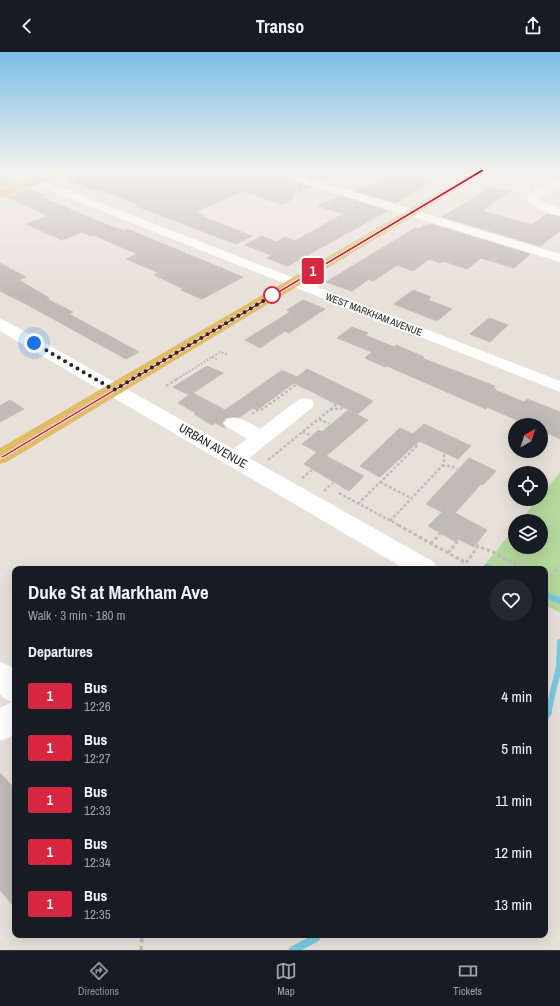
<!DOCTYPE html>
<html lang="en">
<head>
<meta charset="utf-8">
<style>
	:root { --surface:#171b24; --page:#242831; --text:#f1f3f6; --muted:#9ea1a6; --line:#363941; --accent:#8c9099 }
	body { margin:0; font-family:"Archivo Narrow",sans-serif; background:var(--page); color:var(--text); height:100vh; display:flex; flex-direction:column; font-size:15px; white-space:nowrap }
	* { box-sizing:border-box; margin:0 }
	p { font-size:13px; color:var(--muted) }
	.icon { flex:none; width:22px; height:22px; fill:none; stroke:currentColor; stroke-width:2; stroke-linecap:round; stroke-linejoin:round }
	.map { position:relative; flex:1; overflow:hidden }
	.drawer { position:absolute; left:12px; top:514px; width:536px; height:372px; display:flex; flex-direction:column; background:var(--surface); border-radius:8px; box-shadow:0 4px 16px #0002 }
	.drawer>* { flex:none }
	.badge { padding:0 8px; border-radius:3px; font-size:14px; line-height:26px }
	.needle { width:26px; rotate:39deg }
	.buttons { position:absolute; left:508px; top:366px; display:grid; gap:8px }
	.buttons a { display:grid; place-items:center; width:40px; height:40px; border-radius:50%; background:var(--surface); box-shadow:0 4px 16px #0002; font-size:20px }
	.you { position:absolute; width:20px; height:20px; margin:-10px; border:3px solid #fff; border-radius:50%; background:#1a73e8; box-shadow:0 0 0 6px #1a73e833 }
	.map>.badge { position:absolute; translate:-50% -50%; box-shadow:0 0 0 2px #fff }
	h2 { padding:0 16px; font-size:15px; line-height:36px }
	.round { display:grid; place-items:center; flex:none; width:42px; height:42px; border-radius:21px; background:var(--page) }
	.head { display:flex; align-items:center; justify-content:space-between; height:68px; padding:0 16px }
	h1 { font-size:19px; font-weight:700; line-height:30px }
	ul { padding:0; list-style:none }
	li { display:flex; align-items:center; gap:12px; height:52px; padding:0 16px }
	li div { flex:1 }
	li b { display:block; font-size:15px }
	li em { font-style:normal }
	li .badge { min-width:44px; font-weight:700; text-align:center }
	header { display:flex; justify-content:space-between; align-items:center; height:52px; padding:0 16px; background:var(--surface); font-size:18px; font-weight:700 }
	.tabs { display:flex; justify-content:space-around; align-items:center; height:56px; border-top:1px solid var(--line); background:var(--surface); font-size:11px; color:var(--muted) }
	.tabs a { display:grid; justify-items:center; gap:2px }
	.tabs .current { color:var(--accent) }
	.map>svg:first-child { display:block }
	.green { fill:#b5da9c }
	.lines { fill:none; stroke-linecap:round; stroke-linejoin:round }
	.stream-far1 { stroke:#78cbe0; stroke-width:6 }
	.stream { stroke:#78cbe0; stroke-width:8 }
	.building { fill:#c1bbb7; stroke:#c3bdb4 }
	.path-far3 { stroke:#bebebe; stroke-width:2; stroke-dasharray:2 1.5; stroke-linecap:butt }
	.path-far2 { stroke:#bebebe; stroke-width:2.5; stroke-dasharray:3 2; stroke-linecap:butt }
	.path-far1 { stroke:#bebebe; stroke-width:3; stroke-dasharray:3.5 2.5; stroke-linecap:butt }
	.path { stroke:#bebebe; stroke-width:3.5; stroke-dasharray:4.5 3; stroke-linecap:butt }
	.minor { fill:#fff; fill-rule:evenodd }
	.major { fill:#e0bc68; fill-rule:evenodd }
	.line { fill:#d7263d; stroke:#fff }
	.walk { stroke:#272727; stroke-width:4; stroke-dasharray:0 7.2 }
	.stop-dot { fill:#fff; stroke:#d7263d; stroke-width:2 }
	.labels { text-anchor:middle; stroke-width:3.5; stroke-linejoin:round; paint-order:stroke }
	.far-street-label { font-size:10px; fill:#272727; stroke:#fff }
	.street-label { font-size:12px; fill:#272727; stroke:#fff }
</style>
</head>
<body>
<header><svg class="icon" aria-label="back" viewBox="0 0 24 24"><path d="M15 5l-7 7 7 7"/></svg>Transo<svg class="icon" aria-label="share" viewBox="0 0 24 24"><path d="M12 15V3M7 8l5-5 5 5M5 13v7h14v-7"/></svg></header>
<div class="map">
<svg width="560" height="898" viewBox="0 0 560 898">
	<rect width="100%" height="100%" fill="#e8e1da"/>
	<path class="green" d="M560,420V561L545,553V517H481L515,476V495H541V469H520L538,447H541V444Z"/>
	<g class="lines">
		<g class="stream-far1">
			<path d="M487,515L492,517"/>
			<path d="M545,542L560,549"/>
			<path d="M548,661L559,615L560,590"/>
		</g>
		<g class="stream">
			<path d="M545,665L548,660"/>
			<path d="M293,898L316,886L318,883"/>
		</g>
	</g>
	<g class="building">
		<path d="M94,119H267L270,122L309,135L292,143L293,147L283,153L242,139L195,160L204,163L201,164L252,184L236,192L136,154L139,153L106,140L99,138L96,139L68,128Z"/>
		<path d="M288,119H342L321,129Z"/>
		<path d="M403,120L432,129L396,151L355,139Z"/>
		<path d="M0,126L15,131L0,136Z"/>
		<path d="M491,135L510,140L482,159L532,173L547,162L560,165V179L540,194L442,165Z"/>
		<path d="M29,137L44,144L41,145L105,172L124,179L127,177L243,225L202,247L181,238L184,237L154,223L159,221L126,207L137,202L94,183L91,184L82,180L62,188L26,172L48,164L7,145Z"/>
		<path d="M341,144L387,159L288,214L267,206L271,203L245,193L262,184L277,190L285,185L295,189L343,162L318,154Z"/>
		<path d="M431,172L530,202L514,216L481,206L467,217L443,209L440,211L429,207L413,219L397,213L373,229L369,227L352,239L326,230L415,176L419,177L424,173L427,174Z"/>
		<path d="M0,211L26,225L19,228L49,246L47,247L73,260L69,262L139,300L126,307L26,252L0,239Z"/>
		<path d="M413,238L431,245L428,248L452,257L438,268H434L394,252Z"/>
		<path d="M303,248L325,257L289,281L285,279L260,296L245,288L290,260L287,258Z"/>
		<path d="M489,266L508,273L490,290L470,282Z"/>
		<path d="M352,275L368,281L365,283L394,295L396,293L424,305L422,306L427,308L495,334L493,336L496,337L495,338L524,350L527,347L560,360V387L541,378V373H528L487,355L486,357L387,314L385,315L365,306L372,300L337,286Z"/>
		<path d="M207,314L223,321L193,341L225,358L281,319H284L297,325L307,317L373,349L358,362L294,331L257,358L253,356L240,365H232L226,366L222,371L225,376L215,371L212,373L194,362L196,361L178,351L189,343L173,335Z"/>
		<path d="M10,348L24,357L0,370V354Z"/>
		<path d="M348,358L368,368L326,404L364,424L349,439L304,412L317,400L302,392L319,378L322,380Z"/>
		<path d="M424,372L471,394L458,407L419,389L380,425L360,414L400,376L413,382Z"/>
		<path d="M469,406L496,419L483,433L481,432L455,461L487,478L474,495L458,487L456,490L428,474L442,460L426,452Z"/>
		<path d="M0,721L15,737V856L0,838Z"/>
	</g>
	<g class="lines">
		<g class="path-far3">
			<path d="M212,305L218,308"/>
			<path d="M177,327L220,300L228,303"/>
		</g>
		<g class="path-far2">
			<path d="M166,334L179,326"/>
			<path d="M330,358L349,355"/>
			<path d="M252,362L259,357H263L297,332L307,337"/>
			<path d="M319,367L329,372"/>
			<path d="M302,380L310,383"/>
			<path d="M268,408L337,352L319,343"/>
			<path d="M442,414H451L457,417"/>
			<path d="M302,426L312,418"/>
			<path d="M380,430L411,446"/>
			<path d="M324,439L333,431"/>
			<path d="M339,441L400,474"/>
			<path d="M358,452L418,393L413,391"/>
			<path d="M390,469L442,414L444,410V402"/>
		</g>
		<g class="path-far1">
			<path d="M398,473L466,511L478,494L493,500L524,517"/>
			<path d="M431,492L441,480"/>
			<path d="M448,501L459,488"/>
			<path d="M545,527L560,515"/>
		</g>
		<path class="path" d="M141,898L142,883"/>
		<g class="minor">
			<path d="M3,119H18L560,329V340L5,121Z"/>
			<path d="M268,119H284L560,202V210L270,121Z"/>
			<path d="M524,119H543L560,123V131L539,147L541,149L560,156V164C547,161 534,157 526,146L528,143L551,127L526,121Z"/>
			<path d="M0,267L6,269L233,397L247,387L227,375L224,371L227,367C240,363 249,371 260,377L298,348L305,346L312,348L314,352L312,356L249,406L434,510L437,517H405L0,279Z"/>
			<path d="M0,610L10,614L15,619V681L10,685L0,689V656L12,650L5,647L0,642Z"/>
		</g>
		<g class="major">
			<path d="M56,119H72L70,121L0,146V138Z"/>
			<path d="M475,119H488L7,410L0,412V396Z"/>
		</g>
	</g>
	<linearGradient id="sky" x2="0" y2="1"><stop stop-color="#7bbde5"/><stop offset="0.49" stop-color="#f5f2ee"/><stop offset="1" stop-color="#f5f2ee" stop-opacity="0"/></linearGradient>
	<rect width="560" height="244" fill="url(#sky)"/>
	<path class="line" d="M482,117L484,119L3,406H0V405Z"/>
	<g class="lines">
		<path class="walk" d="M34,291L114,338L275,242L272,243"/>
	</g>
	<circle class="stop-dot" cx="272" cy="243" r="8"/>
	<g class="labels">
		<g class="far-street-label">
			<text transform="translate(374 262) rotate(21)" y="4">WEST MARKHAM AVENUE</text>
		</g>
		<g class="street-label">
			<text transform="translate(213 394) rotate(30)" y="4">URBAN AVENUE</text>
		</g>
	</g>
</svg>
<div class="buttons">
<a><svg class="needle" viewBox="-14 -14 28 28"><path d="M0-13l5 13h-10z" fill="#e53935"/><path d="M0 13l5-13h-10z" fill="#9ea1a6"/></svg></a>
<a><svg class="icon" aria-label="locate" viewBox="0 0 24 24"><circle cx="12" cy="12" r="6"/><path d="M12 2v4M12 18v4M2 12h4M18 12h4"/></svg></a>
<a><svg class="icon" aria-label="layers" viewBox="0 0 24 24"><path d="M12 4l9 5-9 5-9-5zM3 14l9 5 9-5"/></svg></a>
</div>
<div class="you" style="left:34px;top:291px"></div>
<b class="badge" style="left:313px;top:219px;background:#d7263d;color:#fff">1</b>
<section class="drawer">
<div class="head"><div><h1>Duke St at Markham Ave</h1><p>Walk · 3 min · 180 m</p></div><a class="round"><svg class="icon" aria-label="heart" viewBox="0 0 24 24"><path d="M12 20l-8-8c-3-5 5-10 8-4 3-6 11-1 8 4z"/></svg></a></div>
<h2>Departures</h2>
<ul>
<li><span class="badge" style="background:#d7263d;color:#fff">1</span><div><b>Bus</b><p>12:26</p></div><em>4 min</em></li>
<li><span class="badge" style="background:#d7263d;color:#fff">1</span><div><b>Bus</b><p>12:27</p></div><em>5 min</em></li>
<li><span class="badge" style="background:#d7263d;color:#fff">1</span><div><b>Bus</b><p>12:33</p></div><em>11 min</em></li>
<li><span class="badge" style="background:#d7263d;color:#fff">1</span><div><b>Bus</b><p>12:34</p></div><em>12 min</em></li>
<li><span class="badge" style="background:#d7263d;color:#fff">1</span><div><b>Bus</b><p>12:35</p></div><em>13 min</em></li>
</ul>
</section>
</div>
<nav class="tabs">
<a class="current"><svg class="icon" aria-label="directions" viewBox="0 0 24 24"><path d="M12 3l9 9-9 9-9-9zM9 14v-3h6M13 9l2 2-2 2"/></svg>Directions</a>
<a><svg class="icon" aria-label="map" viewBox="0 0 24 24"><path d="M3 6l6-2 6 2 6-2v14l-6 2-6-2-6 2zM9 4v14M15 6v14"/></svg>Map</a>
<a><svg class="icon" aria-label="tickets" viewBox="0 0 24 24"><path d="M3 7h18v10H3zM15 7v10"/></svg>Tickets</a>
</nav>
</body>
</html>
